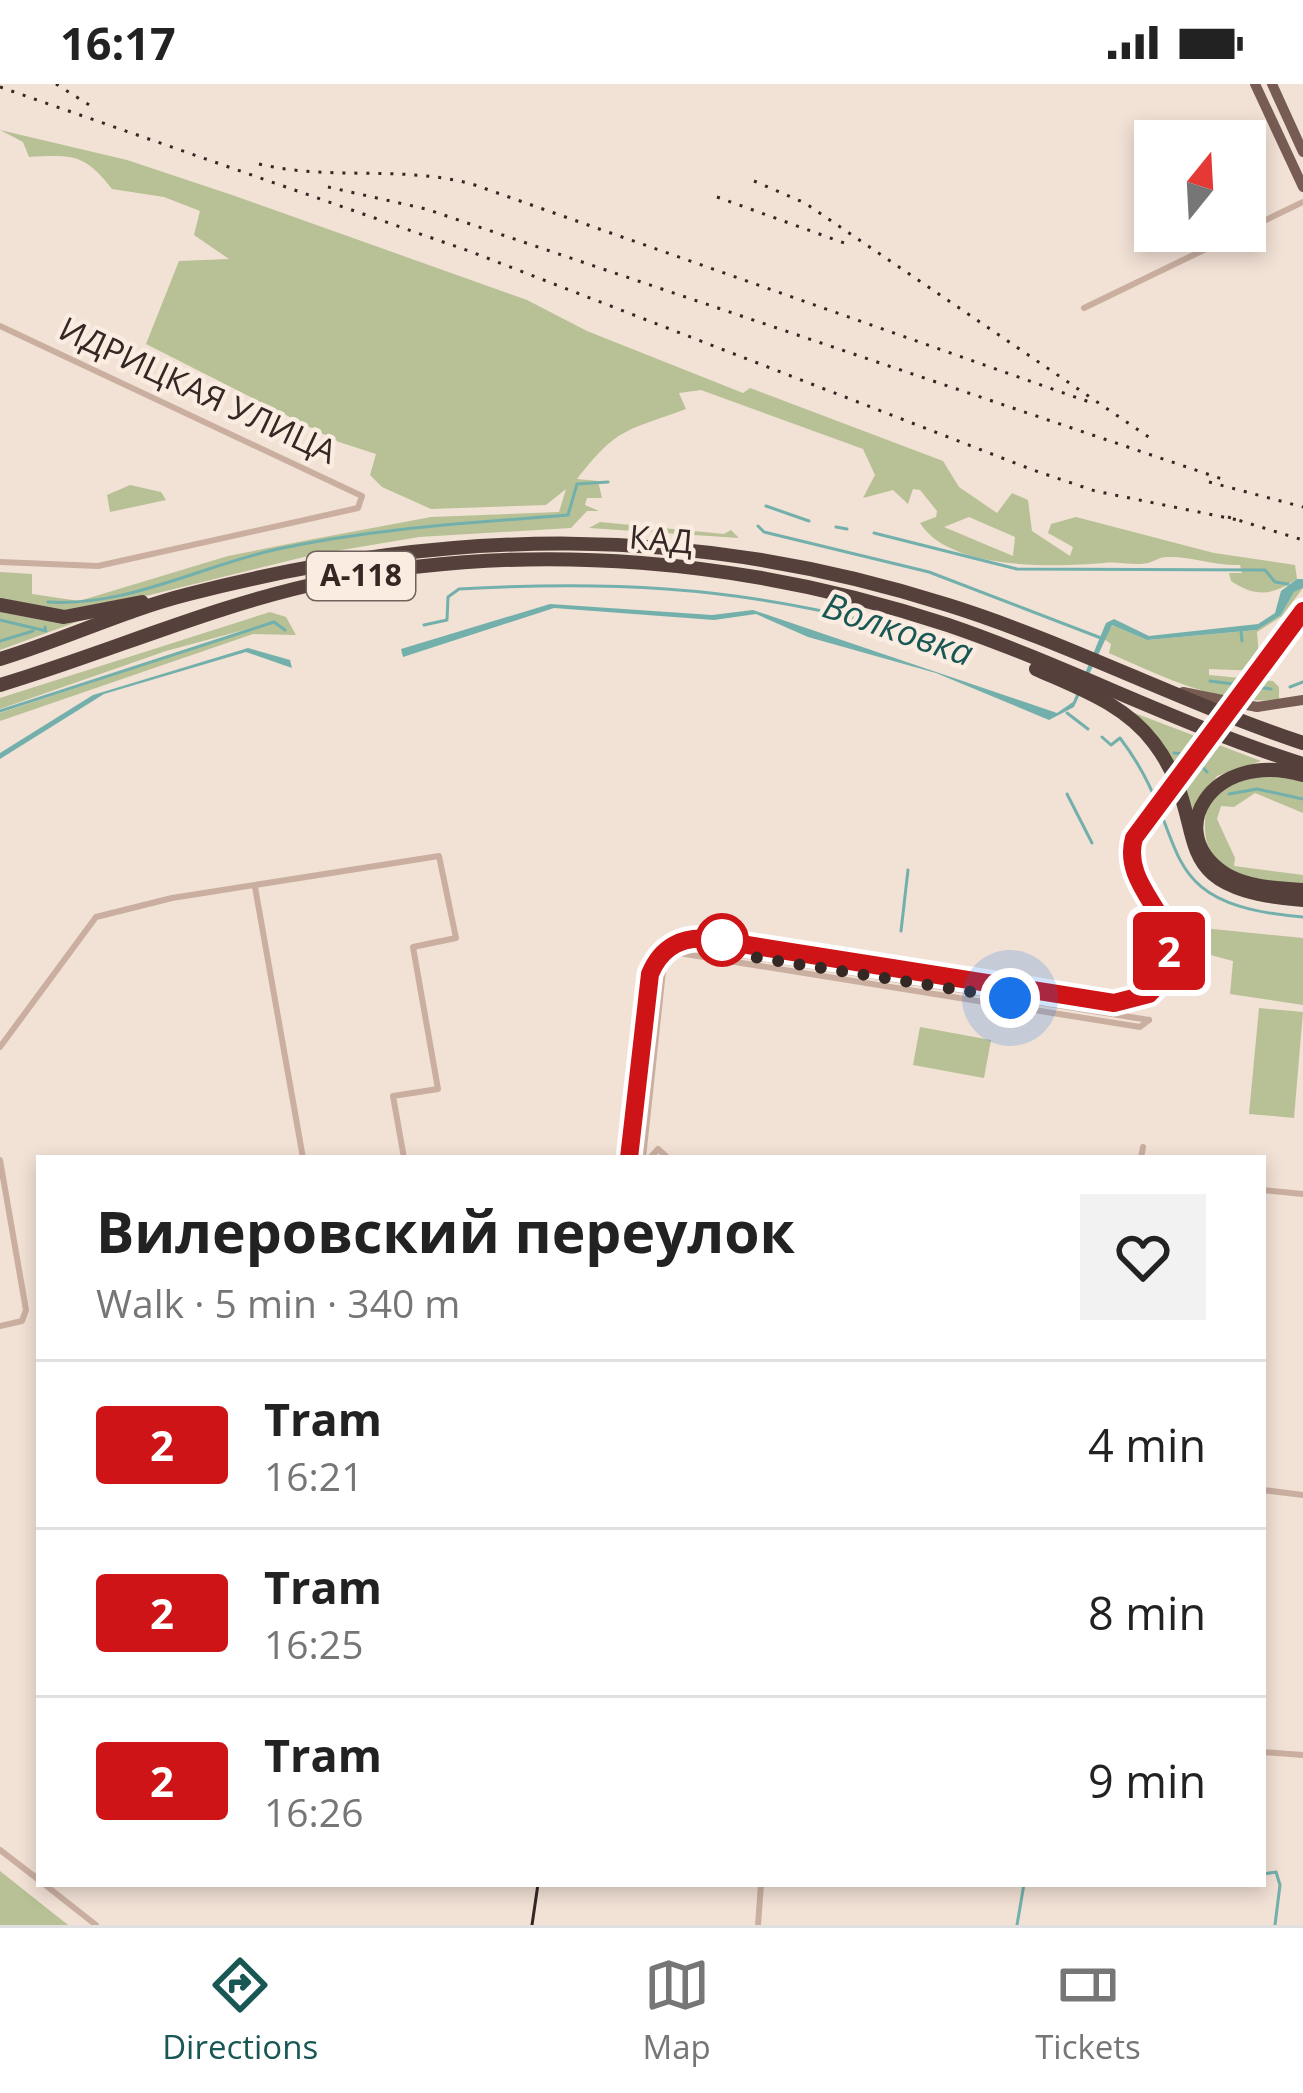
<!DOCTYPE html>
<html lang="en">
<head>
<meta charset="utf-8">
<style>
	:root { --surface:#fff; --page:#f2f2f2; --text:#222; --muted:#767676; --line:#e0e0e0; --accent:#185754 }
	body { margin:0; font-family:"Open Sans",sans-serif; background:var(--page); color:var(--text); height:100vh; display:flex; flex-direction:column; font-size:45px; white-space:nowrap }
	* { box-sizing:border-box; margin:0 }
	p { font-size:39px; color:var(--muted) }
	.icon { flex:none; width:66px; height:66px; fill:none; stroke:currentColor; stroke-width:2; stroke-linecap:round; stroke-linejoin:round }
	.map { position:relative; flex:1; overflow:hidden }
	.side { position:absolute; left:36px; top:1071px; width:1230px; height:732px; display:flex; flex-direction:column; background:var(--surface); border-radius:0px; box-shadow:0 6px 18px #0003 }
	.side>* { flex:none }
	.badge { padding:0 24px; border-radius:9px; font-size:42px; line-height:78px }
	.needle { width:78px; rotate:18deg }
	.fabs { position:absolute; left:1134px; top:36px; display:grid; gap:24px }
	.fabs a { display:grid; place-items:center; width:132px; height:132px; border-radius:0px; background:var(--surface); box-shadow:0 6px 18px #0003; font-size:60px }
	.you { position:absolute; width:60px; height:60px; margin:-30px; border:9px solid #fff; border-radius:50%; background:#1a73e8; box-shadow:0 0 0 18px #1a73e833 }
	.map>.badge { position:absolute; translate:-50% -50%; box-shadow:0 0 0 6px #fff }
	.round { display:grid; place-items:center; flex:none; width:126px; height:126px; border-radius:0px; background:var(--page) }
	.headline { display:flex; align-items:center; justify-content:space-between; height:204px; padding:0 60px }
	h1 { font-size:57px; font-weight:700; line-height:90px }
	ul { padding:0; list-style:none }
	li { display:flex; align-items:center; gap:36px; height:168px; padding:0 60px; border-top:3px solid var(--line) }
	li div { flex:1 }
	li b { display:block; font-size:45px }
	li em { font-style:normal }
	li .badge { min-width:132px; font-weight:700; text-align:center }
	.status { display:flex; justify-content:space-between; align-items:center; height:84px; padding:0 60px; background:var(--surface); direction:ltr }
	.status svg { height:33px; fill:currentColor }
	.tabs { display:flex; justify-content:space-around; align-items:center; height:168px; border-top:3px solid var(--line); background:var(--surface); font-size:33px; color:var(--muted) }
	.tabs a { display:grid; justify-items:center; gap:6px }
	.tabs .current { color:var(--accent) }
	.map>svg:first-child { display:block }
	.green { fill:#b7c195; fill-rule:evenodd }
	.water { fill:#73b0ac }
	.lines { fill:none; stroke-linecap:round; stroke-linejoin:round }
	.stream { stroke:#73b0ac; stroke-width:3 }
	.street { stroke:#caafa1; stroke-width:6 }
	.primary { stroke:#775c54; stroke-width:10 }
	.highway { stroke:#55403b; stroke-width:14 }
	.tram { stroke:#342724; stroke-width:3 }
	.rail { stroke:#342724; stroke-width:3; stroke-dasharray:3 9; stroke-linecap:butt }
	.line-casing { stroke:#fff; stroke-width:27 }
	.line { stroke:#ce1417; stroke-width:18 }
	.walk { stroke:#342724; stroke-width:12; stroke-dasharray:0 21.6 }
	.stop-dot { fill:#fff; stroke:#ce1417; stroke-width:6 }
	.labels { text-anchor:middle; stroke-width:9; stroke-linejoin:round; paint-order:stroke }
	.shield { fill:#faece1; stroke:#6f625d; stroke-width:3 }
	.shield-label { font-size:30px; font-weight:bold; fill:#342724 }
	.street-label { font-size:33px; fill:#342724; stroke:#faece1 }
	.water-label { font-size:36px; font-style:italic; fill:#185754; stroke:#faece1 }
</style>
</head>
<body>
<div class="status"><b>16:17</b><svg viewBox="0 0 49 12"><path d="M0 12V9h3v3zM5 12V6h3v6zM10 12V3h3v9zM15 12V0h3v12zM26 1h20v11H26zM47 4h2v5h-2z"/></svg></div>
<div class="map">
<svg width="1303" height="1841" viewBox="0 0 1303 1841">
	<rect width="100%" height="100%" fill="#f2e1d5"/>
	<g class="green">
		<path d="M0,46L127,76L235,112L527,216L587,247L743,309L750,304L943,377L959,403L997,429L1012,409L1028,416L1032,447L1070,472L1073,463L1048,449L1051,440L1076,433L1214,469L1295,481L1297,495C1273,511 1256,514 1231,497L1229,489H1242L1240,481C1213,482 1192,472 1167,473C1161,473 1156,476 1151,478C1138,483 1118,477 1104,479C1056,483 950,487 920,439L936,433L937,427L920,406L913,405L908,420L893,406L863,414L875,391L863,365L701,306L679,309L686,325C624,348 618,343 577,395L598,397L602,414H587L585,421L599,427H587L571,444L419,453L312,471L77,529L0,518V488L32,490V510L79,517L228,472L303,457L431,433L559,428L566,405L546,421L431,425L382,403L370,391L376,370L339,358L146,260L179,177L229,175L194,151L200,127L164,113L112,105C84,69 72,71 29,73L23,58ZM969,433L1015,453L1013,472L944,443Z"/>
		<path d="M130,401L161,408L166,416L110,428L107,411Z"/>
		<path d="M600,438L724,450L731,446L739,454L589,444Z"/>
		<path d="M1303,504L1282,532L1257,548L1260,587L1209,585V591L1273,597L1279,603V616C1218,621 1164,593 1109,569L1111,560L1104,555L1112,541L1147,556L1257,546L1281,531L1294,508Z"/>
		<path d="M0,525L82,536L0,566Z"/>
		<path d="M270,528L286,533L296,551L253,550L0,637V629L274,538L166,567L0,625V614Z"/>
		<path d="M1124,625L1261,677L1217,692L1193,729Z"/>
		<path d="M1235,691L1303,694V729L1255,709L1234,723L1221,722L1217,735L1235,774L1234,782L1303,791V800C1250,796 1193,793 1207,722Z"/>
		<path d="M1193,843L1303,854V921L1230,910L1233,877L1184,864Z"/>
		<path d="M1259,924L1303,928L1294,1034L1249,1030Z"/>
		<path d="M920,943L991,956L984,994L913,981Z"/>
		<path d="M0,1787L68,1841H0Z"/>
	</g>
	<g class="water">
		<path d="M1297,495H1303V504L1294,508L1281,531L1257,546L1147,556L1112,541L1074,623L1049,636L936,589L808,553L756,530L714,536L554,524L403,573L401,565L550,520L712,531L753,526L1057,629L1073,618L1106,539L1114,535L1149,552L1258,540L1275,529L1281,507Z"/>
		<path d="M248,564L290,576L292,584L246,568L104,610L0,675V669L93,611Z"/>
	</g>
	<g class="lines">
		<g class="stream">
			<path d="M766,422L809,437"/>
			<path d="M758,442L764,448L929,488L1101,554"/>
			<path d="M836,443L847,445"/>
			<path d="M874,449L1017,485L1265,486L1275,498L1288,500"/>
			<path d="M48,518C128,523 200,482 278,465C375,444 470,439 568,431L577,400L608,398"/>
			<path d="M0,536L46,547L45,543"/>
			<path d="M424,541L447,536L448,513L459,505C605,497 728,502 870,538"/>
			<path d="M1241,547L1242,557"/>
			<path d="M0,557L33,547"/>
			<path d="M1210,597L1271,605"/>
			<path d="M1290,603L1303,598"/>
			<path d="M0,627L274,538L285,546"/>
			<path d="M1067,629L1088,645"/>
			<path d="M1102,653L1111,661L1120,654C1196,753 1143,820 1303,833"/>
			<path d="M1174,669L1191,671L1207,688"/>
			<path d="M1067,710L1092,759"/>
			<path d="M1229,710L1257,705L1303,715"/>
			<path d="M901,847L908,786"/>
			<path d="M1263,1790L1276,1788L1280,1801L1275,1841"/>
			<path d="M1017,1841L1024,1800"/>
		</g>
		<g class="street">
			<path d="M1245,146L1303,118"/>
			<path d="M1084,224L1243,147"/>
			<path d="M0,242L362,412L358,424L98,482L0,478"/>
			<path d="M255,803L303,1074"/>
			<path d="M665,876L679,869L1140,943L1149,936"/>
			<path d="M0,963L96,833L172,814L439,772L456,854L413,863L438,1005L393,1012L404,1074"/>
			<path d="M643,1074L666,859L1149,936"/>
			<path d="M650,1074L658,1065L668,1074"/>
			<path d="M1141,1074L1143,1063"/>
			<path d="M0,1076L26,1226L22,1237L0,1242"/>
			<path d="M1263,1106L1303,1110"/>
			<path d="M1263,1406L1303,1411"/>
			<path d="M1263,1668L1303,1671"/>
			<path d="M0,1766L39,1796"/>
			<path d="M44,1800L96,1841"/>
			<path d="M758,1841L761,1800"/>
		</g>
		<g class="primary">
			<path d="M1255,0L1303,103"/>
			<path d="M1272,0L1303,68"/>
			<path d="M1183,608L1257,623L1303,616"/>
		</g>
		<g class="highway">
			<path d="M0,521L64,533L142,518"/>
			<path d="M0,575C63,556 125,526 189,510C448,443 691,439 948,521C1069,559 1183,619 1303,659"/>
			<path d="M1036,585C1078,604 1125,620 1154,659C1218,744 1152,804 1303,816"/>
			<path d="M0,601C110,568 216,520 329,497C533,455 751,476 948,541C1068,582 1181,642 1303,680"/>
			<path d="M1303,691C1210,664 1159,752 1229,792C1252,804 1278,804 1303,806"/>
		</g>
		<g class="tram">
			<path d="M629,1074L650,890L664,867L686,855L1113,919L1149,910C1214,847 1114,812 1135,751L1303,527"/>
			<path d="M532,1841L538,1800"/>
		</g>
		<g class="rail">
			<path d="M56,0L94,24"/>
			<path d="M0,3L469,167L1033,386L1095,407L1243,437"/>
			<path d="M259,80C330,97 401,81 472,100L1095,320"/>
			<path d="M754,97L805,119L1153,356"/>
			<path d="M328,103L426,125L1228,397"/>
			<path d="M717,113L847,160"/>
			<path d="M1209,398L1303,423"/>
			<path d="M1228,433L1303,456"/>
		</g>
	</g>
	<g class="lines">
		<defs>
			<path id="line" d="M629,1074L650,890C661,863 682,852 710,855L1114,919L1149,910C1213,848 1117,814 1134,754L1303,527"/>
		</defs>
		<use href="#line" class="line-casing"/>
		<use href="#line" class="line"/>
		<path class="walk" d="M722,856L709,866L1010,914"/>
	</g>
	<circle class="stop-dot" cx="722" cy="856" r="24"/>
	<g class="labels">
		<rect class="shield" x="307" y="468" width="108" height="48" rx="9"/>
		<g class="shield-label">
			<text x="361" y="502">А-118</text>
		</g>
		<g class="street-label">
			<text transform="translate(198 306) rotate(25)" y="12">ИДРИЦКАЯ УЛИЦА</text>
			<text transform="translate(661 455) rotate(5)" y="12">КАД</text>
		</g>
		<g class="water-label">
			<text transform="translate(898 545) rotate(19)" y="13">Волковка</text>
		</g>
	</g>
</svg>
<div class="fabs">
<a><svg class="needle" viewBox="-14 -14 28 28"><path d="M0-13l5 13h-10z" fill="#e53935"/><path d="M0 13l5-13h-10z" fill="#767676"/></svg></a>
</div>
<div class="you" style="left:1010px;top:914px"></div>
<b class="badge" style="left:1169px;top:867px;background:#ce1417;color:#fff">2</b>
<section class="side">
<div class="headline"><div><h1>Вилеровский переулок</h1><p>Walk · 5 min · 340 m</p></div><a class="round"><svg class="icon" aria-label="heart" viewBox="0 0 24 24"><path d="M12 20l-8-8c-3-5 5-10 8-4 3-6 11-1 8 4z"/></svg></a></div>
<ul>
<li><span class="badge" style="background:#ce1417;color:#fff">2</span><div><b>Tram</b><p>16:21</p></div><em>4 min</em></li>
<li><span class="badge" style="background:#ce1417;color:#fff">2</span><div><b>Tram</b><p>16:25</p></div><em>8 min</em></li>
<li><span class="badge" style="background:#ce1417;color:#fff">2</span><div><b>Tram</b><p>16:26</p></div><em>9 min</em></li>
</ul>
</section>
</div>
<nav class="tabs">
<a class="current"><svg class="icon" aria-label="directions" viewBox="0 0 24 24"><path d="M12 3l9 9-9 9-9-9zM9 14v-3h6M13 9l2 2-2 2"/></svg>Directions</a>
<a><svg class="icon" aria-label="map" viewBox="0 0 24 24"><path d="M3 6l6-2 6 2 6-2v14l-6 2-6-2-6 2zM9 4v14M15 6v14"/></svg>Map</a>
<a><svg class="icon" aria-label="tickets" viewBox="0 0 24 24"><path d="M3 7h18v10H3zM15 7v10"/></svg>Tickets</a>
</nav>
</body>
</html>
